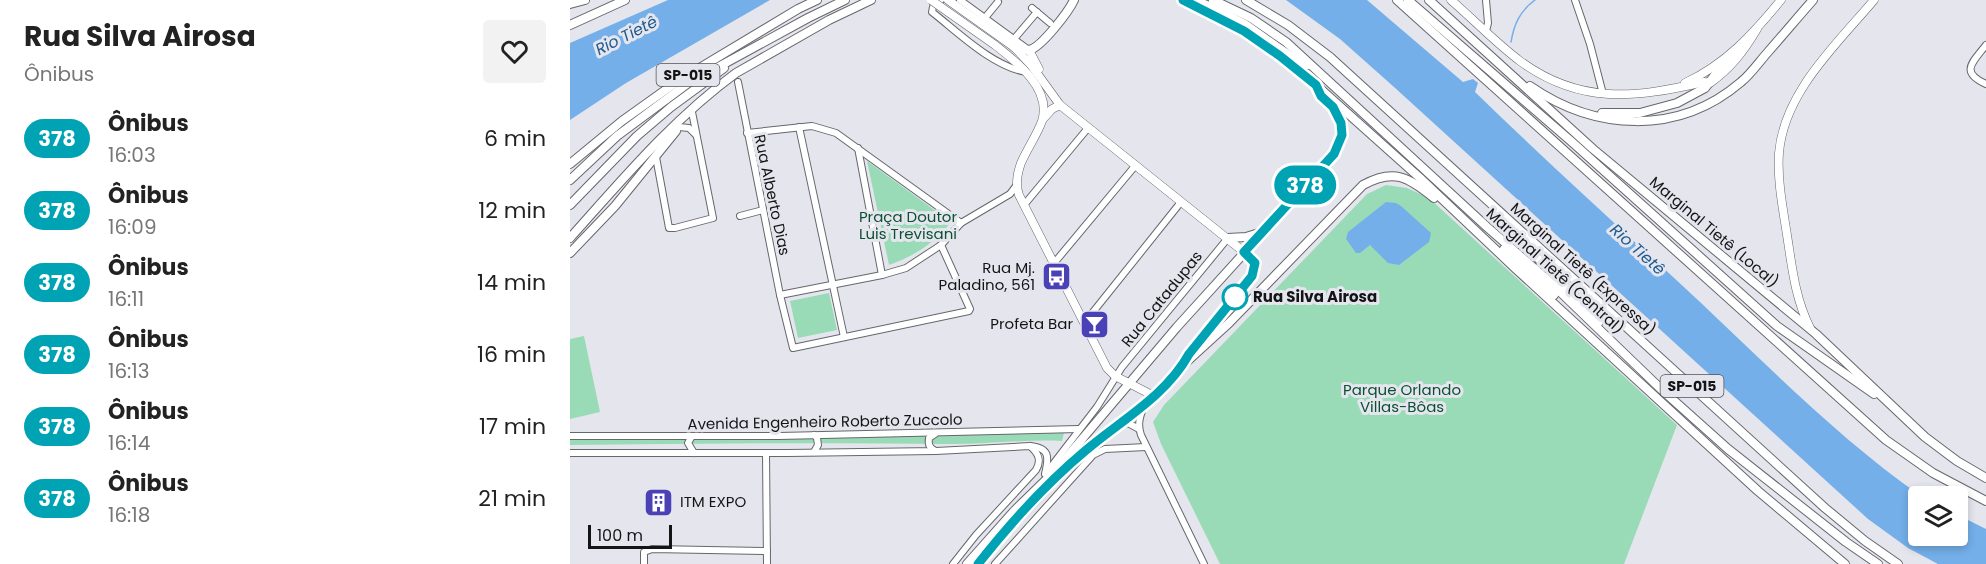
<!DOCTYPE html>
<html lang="pt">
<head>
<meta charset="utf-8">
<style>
	:root { --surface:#fff; --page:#f2f2f2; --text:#222; --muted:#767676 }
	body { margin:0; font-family:Poppins,sans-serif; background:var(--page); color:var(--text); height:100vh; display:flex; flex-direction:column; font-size:22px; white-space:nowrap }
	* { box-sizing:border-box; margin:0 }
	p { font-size:20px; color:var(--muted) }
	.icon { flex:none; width:33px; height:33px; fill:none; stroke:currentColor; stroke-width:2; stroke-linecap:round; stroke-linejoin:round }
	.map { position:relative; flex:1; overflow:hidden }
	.side { display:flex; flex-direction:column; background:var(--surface); width:570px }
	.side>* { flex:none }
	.badge { padding:0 12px; border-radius:20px; font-size:21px; line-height:39px }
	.buttons { position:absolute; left:1338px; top:486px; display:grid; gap:12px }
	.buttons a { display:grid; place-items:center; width:60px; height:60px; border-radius:6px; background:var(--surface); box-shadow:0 3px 9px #0003; font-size:30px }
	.scale { position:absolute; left:18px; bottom:15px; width:84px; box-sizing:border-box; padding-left:6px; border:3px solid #141416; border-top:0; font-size:16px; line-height:21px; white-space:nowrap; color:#141416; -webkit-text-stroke:4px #e5e6ed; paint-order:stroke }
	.map>.badge { position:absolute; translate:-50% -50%; box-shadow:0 0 0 3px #fff }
	.round { display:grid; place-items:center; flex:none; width:63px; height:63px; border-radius:6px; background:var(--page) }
	.headline { display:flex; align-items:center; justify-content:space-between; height:102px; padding:0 24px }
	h1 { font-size:28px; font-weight:700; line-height:45px }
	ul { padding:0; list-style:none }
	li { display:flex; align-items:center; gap:18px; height:72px; padding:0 24px }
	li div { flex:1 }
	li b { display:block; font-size:22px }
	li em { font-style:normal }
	li .badge { min-width:66px; font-weight:700; text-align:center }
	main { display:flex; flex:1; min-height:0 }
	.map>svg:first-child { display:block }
	.green { fill:#9adbb7 }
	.water { fill:#74afe9 }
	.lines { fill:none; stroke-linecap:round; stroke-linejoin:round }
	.stream { stroke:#74afe9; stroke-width:1.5 }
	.minor-casing { stroke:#66676d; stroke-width:8 }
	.major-casing { stroke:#66676d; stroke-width:9 }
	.highway-casing { stroke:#66676d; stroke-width:10 }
	.minor { stroke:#fff; stroke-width:6 }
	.major { stroke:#fff; stroke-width:8 }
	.highway { stroke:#fff; stroke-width:8 }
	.major-bridge-casing { stroke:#66676d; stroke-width:9; stroke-linecap:butt }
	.major-bridge { stroke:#fff; stroke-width:8 }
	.line-casing { stroke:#fff; stroke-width:14 }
	.line { stroke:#00a3b4; stroke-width:9 }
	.stop-dot { fill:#fff; stroke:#00a3b4; stroke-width:3 }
	.labels { text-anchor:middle; stroke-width:6; stroke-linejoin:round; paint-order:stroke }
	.shield { fill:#e5e6ed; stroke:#535356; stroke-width:1.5 }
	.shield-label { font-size:14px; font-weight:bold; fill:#141416 }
	.street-label { font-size:15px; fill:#141416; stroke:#e5e6ed }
	.park-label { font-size:15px; fill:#0b5033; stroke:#e5e6ed }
	.poi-label { font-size:15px; fill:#141416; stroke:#e5e6ed; text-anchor:end }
	.stop-label { font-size:15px; font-weight:bold; fill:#141416; stroke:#e5e6ed; text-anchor:start }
	.water-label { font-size:16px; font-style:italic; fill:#1e5a91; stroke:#e5e6ed }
</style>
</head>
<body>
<main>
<section class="side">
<div class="headline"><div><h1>Rua Silva Airosa</h1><p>Ônibus</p></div><a class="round"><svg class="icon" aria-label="heart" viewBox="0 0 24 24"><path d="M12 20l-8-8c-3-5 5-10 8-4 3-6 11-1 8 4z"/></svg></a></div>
<ul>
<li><span class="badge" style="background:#00a3b4;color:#fff">378</span><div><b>Ônibus</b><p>16:03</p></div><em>6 min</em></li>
<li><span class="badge" style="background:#00a3b4;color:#fff">378</span><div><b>Ônibus</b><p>16:09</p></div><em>12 min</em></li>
<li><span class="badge" style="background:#00a3b4;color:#fff">378</span><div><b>Ônibus</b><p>16:11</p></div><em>14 min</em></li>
<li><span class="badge" style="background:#00a3b4;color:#fff">378</span><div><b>Ônibus</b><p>16:13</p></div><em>16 min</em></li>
<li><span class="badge" style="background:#00a3b4;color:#fff">378</span><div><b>Ônibus</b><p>16:14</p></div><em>17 min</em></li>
<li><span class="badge" style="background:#00a3b4;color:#fff">378</span><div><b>Ônibus</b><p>16:18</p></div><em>21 min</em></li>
</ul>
</section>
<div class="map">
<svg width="1416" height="564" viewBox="0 0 1416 564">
	<rect width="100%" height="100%" fill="#e5e6ed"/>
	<g class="green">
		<path d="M297,161L381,222C364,244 344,256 319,265Z"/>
		<path d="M816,185L837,188L859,198L1107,425L1054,564H650L591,444L583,422L594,405L797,194Z"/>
		<path d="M259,293L267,330L228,338L220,301Z"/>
		<path d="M14,336L30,412L0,419V339Z"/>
		<path d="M494,433L492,441C453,439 413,445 374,444C249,442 125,444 0,445V439Z"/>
	</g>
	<g class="water">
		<path d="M98,0H200L56,83L0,120V43Z"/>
		<path d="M716,0H797L893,82L903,79L908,83L905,92C978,163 1055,232 1130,302C1201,369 1271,440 1351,496H1348V536H1388V515L1416,529V564H1368L1338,548L1298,519L824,87L770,39Z"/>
		<path d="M816,202L826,203L831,206L861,233L859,242L829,265L818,263L800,245L790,253H786L776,239L778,232Z"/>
	</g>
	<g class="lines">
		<path class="stream" d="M941,42C944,24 950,11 965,0"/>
		<defs>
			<g id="minor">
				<path d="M371,0L363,7L362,12C389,33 422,66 456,72"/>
				<path d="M390,0L456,48"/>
				<path d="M1005,0L1020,44L1033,94"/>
				<path d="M462,8L480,23"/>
				<path d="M414,19L428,2"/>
				<path d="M916,31L918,23L916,0"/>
				<path d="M444,39L467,12"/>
				<path d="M1416,45C1403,62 1389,72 1416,84"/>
				<path d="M168,82L210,295L223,348L399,311L400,309L371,245"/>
				<path d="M109,127L119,128L126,135"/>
				<path d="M229,127L274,337"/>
				<path d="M177,133L242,126L266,133L391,223"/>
				<path d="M288,148L312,275"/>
				<path d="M86,157L99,228H105L143,218L122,112"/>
				<path d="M454,205L518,128"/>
				<path d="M170,216L193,210"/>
				<path d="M485,262L565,166"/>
				<path d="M210,295L312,275L336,268L371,245L391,223L440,194L446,186"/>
				<path d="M515,322L611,202"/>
				<path d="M575,404C570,415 567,424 571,435L634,564"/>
				<path d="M550,424L558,423L569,429"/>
				<path d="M0,436H209L509,429"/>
				<path d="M122,436L118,443L124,453"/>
				<path d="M364,450C359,448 358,444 359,438L365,434"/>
				<path d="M244,452L248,445L247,438L244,435"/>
				<path d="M0,453H218L366,451L460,446C480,448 479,457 475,474"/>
				<path d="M196,453L197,564"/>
				<path d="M477,472L527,407L552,367L658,238"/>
				<path d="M74,564V552L82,549L197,551"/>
				<path d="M383,564L406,535L466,470C472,460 468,453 460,446"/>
				<path d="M425,564L523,455L535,449L576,447"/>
			</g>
			<g id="major">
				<path d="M378,0L444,47L461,65L490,105L674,252"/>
				<path d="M881,0C904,20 926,43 950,61C1010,105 1065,98 1134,82L1140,83C1161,68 1174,51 1187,29"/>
				<path d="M425,45C447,62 482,89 472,121C467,135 457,149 451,163C447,174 445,184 449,195L537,368L545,376L584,396"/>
				<path d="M459,50L469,69"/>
				<path d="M1115,83C1156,64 1183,34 1211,0"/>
				<path d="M473,119L482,109L490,105"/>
				<path d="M1240,328C1225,298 1222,267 1217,235C1213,209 1207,179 1209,153C1214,92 1267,44 1304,0"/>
			</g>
			<g id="highway">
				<path d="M613,0L674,31L710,56L746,85L850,178L945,268L1188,491L1275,564"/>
				<path d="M624,0L642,7L675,24L726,60L737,65"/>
				<path d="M643,0L681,18L716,42L917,227L981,283L1092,390L1158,449L1276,542L1308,564"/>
				<path d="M676,0L718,25L760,57L1255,508L1295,541L1328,564"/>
				<path d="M827,0L1316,440L1363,473L1416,501"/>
				<path d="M838,0L1002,142L1207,326L1304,394"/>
				<path d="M859,0L1023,149L1246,334L1355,437L1387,461L1416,478"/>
				<path d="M0,4L15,0"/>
				<path d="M0,25L55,0"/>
				<path d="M444,47C448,48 455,50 459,50C471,48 499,11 504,0"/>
				<path d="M960,86C1025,131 1108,136 1171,82C1181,74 1189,62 1198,52C1213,35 1228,17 1243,0"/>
				<path d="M1032,113H1070L1107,103L1135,88L1160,55"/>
				<path d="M0,164L52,121L108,81L228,9L247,0"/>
				<path d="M0,180L47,136L117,84L238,18L275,0"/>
				<path d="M0,205L67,136L101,107L154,68"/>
				<path d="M938,227L1029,322"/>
				<path d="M0,238C52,180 103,119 166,73L259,20L301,0"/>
				<path d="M658,238L676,237L689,233"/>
				<path d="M934,249L984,295"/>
				<path d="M0,253L45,206L106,131"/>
				<path d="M619,354L682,276L685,263L674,252"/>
				<path d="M397,564L445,510L485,471L607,327L764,154C775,136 773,116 758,102"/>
				<path d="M408,564L429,539L482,483L517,450L584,396L613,365L659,323L793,185C824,168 838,177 864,198"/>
			</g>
		</defs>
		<use href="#minor" class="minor-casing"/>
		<use href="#major" class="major-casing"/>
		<use href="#highway" class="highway-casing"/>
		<use href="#minor" class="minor"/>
		<use href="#major" class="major"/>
		<use href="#highway" class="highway"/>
		<defs>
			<path id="major-bridge" d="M361,0L425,45"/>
		</defs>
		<use href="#major-bridge" class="major-bridge-casing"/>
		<use href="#major-bridge" class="major-bridge"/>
	</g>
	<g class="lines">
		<defs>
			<path id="line" d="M408,564C438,526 478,482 515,451C550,421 596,396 619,354L682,276L685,263L674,252L764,154L772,135L771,123L763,107L751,96L746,85L710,56L674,31L613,0"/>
		</defs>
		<use href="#line" class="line-casing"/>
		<use href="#line" class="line"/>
	</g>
	<defs>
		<symbol id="bus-square" viewBox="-11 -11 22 22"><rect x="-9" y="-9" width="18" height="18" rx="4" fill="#4a41b7" stroke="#e5e6ed"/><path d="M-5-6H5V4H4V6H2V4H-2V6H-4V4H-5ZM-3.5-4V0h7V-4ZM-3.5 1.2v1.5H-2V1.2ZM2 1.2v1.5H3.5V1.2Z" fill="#fff"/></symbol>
		<symbol id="bar-square" viewBox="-11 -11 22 22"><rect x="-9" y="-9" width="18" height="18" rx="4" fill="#4a41b7" stroke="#e5e6ed"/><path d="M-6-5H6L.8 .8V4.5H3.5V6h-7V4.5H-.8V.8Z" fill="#fff"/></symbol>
		<symbol id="building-square" viewBox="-11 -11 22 22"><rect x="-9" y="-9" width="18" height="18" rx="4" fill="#4a41b7" stroke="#e5e6ed"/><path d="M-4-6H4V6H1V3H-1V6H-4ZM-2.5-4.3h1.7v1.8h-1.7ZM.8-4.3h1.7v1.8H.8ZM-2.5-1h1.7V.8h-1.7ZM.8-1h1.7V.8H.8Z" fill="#fff"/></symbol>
	</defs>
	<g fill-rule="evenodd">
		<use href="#bus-square" x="470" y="260" width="33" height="33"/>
		<use href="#bar-square" x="508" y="308" width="33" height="33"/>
		<use href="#building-square" x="72" y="486" width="33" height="33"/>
	</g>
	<circle class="stop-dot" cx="665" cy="297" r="12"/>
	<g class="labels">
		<g class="shield">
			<rect x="86.5" y="64" width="63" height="22" rx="4.5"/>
			<rect x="1090.5" y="375" width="63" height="22" rx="4.5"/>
		</g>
		<g class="shield-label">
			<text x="118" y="80">SP-015</text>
			<text x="1122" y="391">SP-015</text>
		</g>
		<g class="street-label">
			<text transform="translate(202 195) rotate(78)" y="5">Rua Alberto Dias</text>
			<text transform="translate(1144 232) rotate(40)" y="5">Marginal Tietê (Local)</text>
			<text transform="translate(1013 269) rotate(42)" y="5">Marginal Tietê (Expressa)</text>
			<text transform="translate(985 271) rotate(42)" y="5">Marginal Tietê (Central)</text>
			<text transform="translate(592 299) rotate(-51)" y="5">Rua Catadupas</text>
			<text transform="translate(255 422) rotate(-1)" y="5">Avenida Engenheiro Roberto Zuccolo</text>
		</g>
		<g class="park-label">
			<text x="338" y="222">Praça Doutor<tspan x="338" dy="17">Luis Trevisani</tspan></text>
			<text x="832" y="395">Parque Orlando<tspan x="832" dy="17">Villas-Bôas</tspan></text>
		</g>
		<g class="poi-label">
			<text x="465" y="273">Rua Mj.<tspan x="465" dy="17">Paladino, 561</tspan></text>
			<text x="503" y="329">Profeta Bar</text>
			<text x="110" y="507" text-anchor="start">ITM EXPO</text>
		</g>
		<g class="stop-label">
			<text x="683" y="302">Rua Silva Airosa</text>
		</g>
		<g class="water-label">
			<text transform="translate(56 35) rotate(-27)" y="6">Rio Tietê</text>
			<text transform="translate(1068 249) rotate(42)" y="6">Rio Tietê</text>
		</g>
	</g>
</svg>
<div class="buttons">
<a><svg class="icon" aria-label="layers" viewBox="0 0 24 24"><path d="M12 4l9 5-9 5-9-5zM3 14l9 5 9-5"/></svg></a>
</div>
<div class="scale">100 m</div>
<b class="badge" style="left:735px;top:185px;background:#00a3b4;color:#fff">378</b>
</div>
</main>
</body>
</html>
